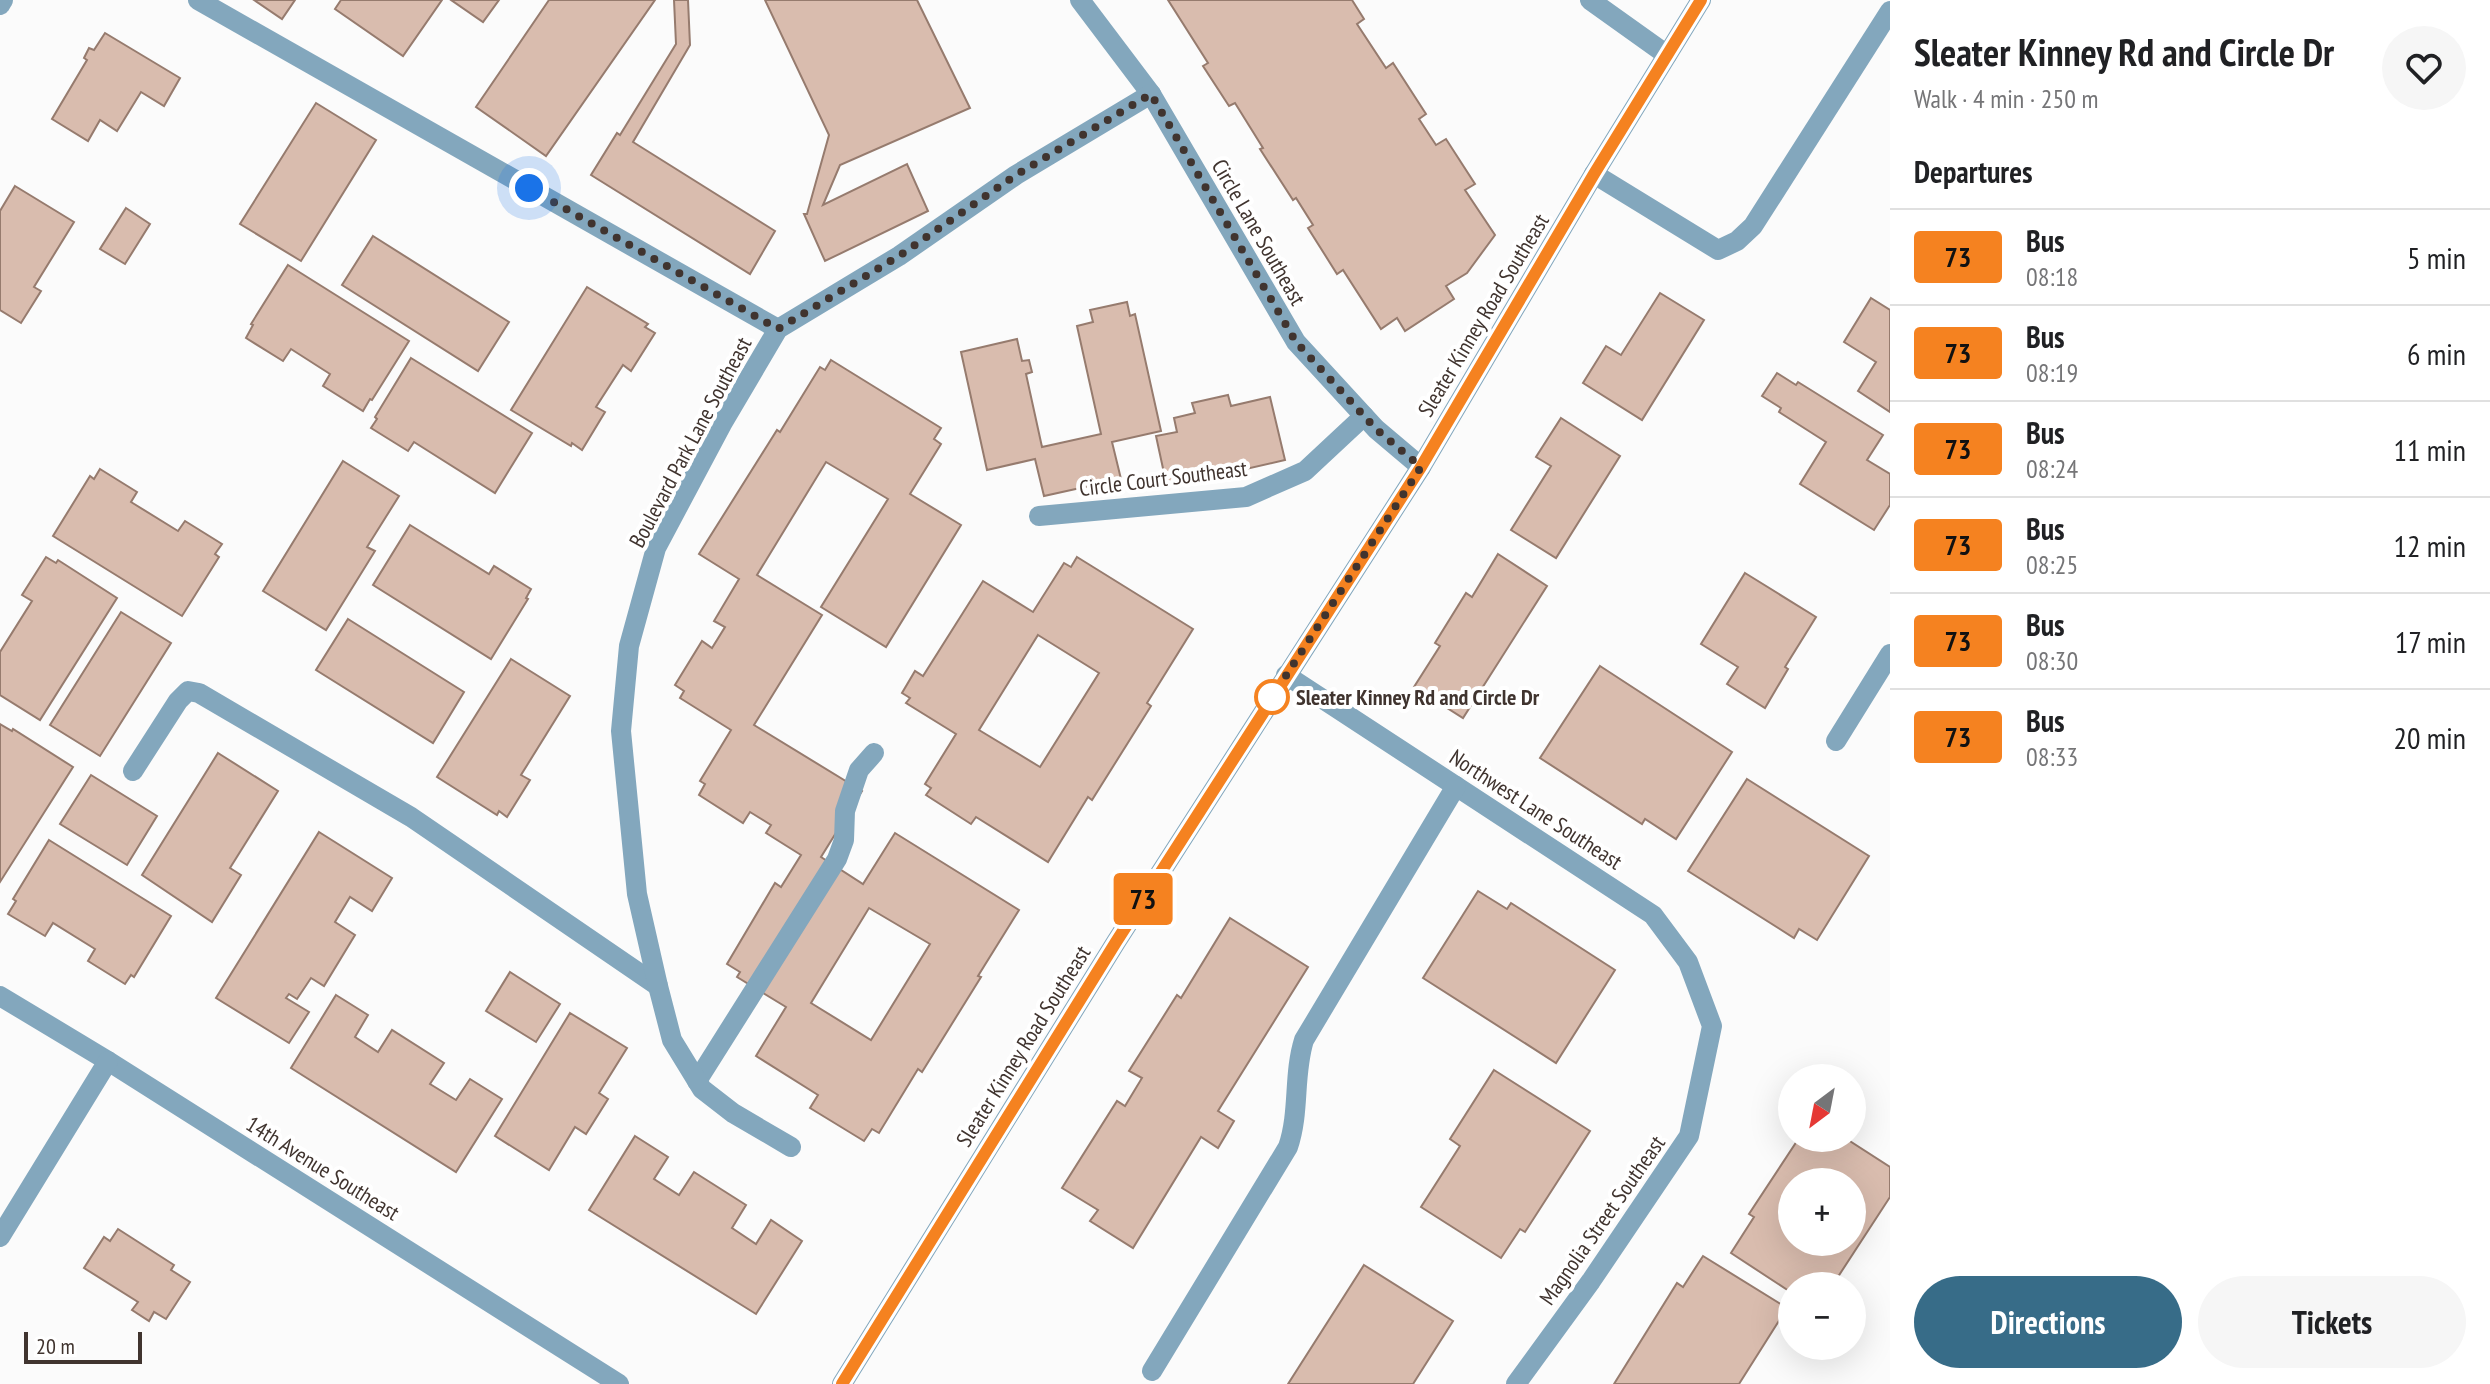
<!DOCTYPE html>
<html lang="en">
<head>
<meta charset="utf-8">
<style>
	:root { --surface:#fff; --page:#f6f6f6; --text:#202124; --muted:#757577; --line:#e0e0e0; --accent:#376c88 }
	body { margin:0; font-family:"PT Sans Narrow",sans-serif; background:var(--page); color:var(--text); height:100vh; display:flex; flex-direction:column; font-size:30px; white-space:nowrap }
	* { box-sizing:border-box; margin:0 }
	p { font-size:26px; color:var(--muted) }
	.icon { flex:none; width:44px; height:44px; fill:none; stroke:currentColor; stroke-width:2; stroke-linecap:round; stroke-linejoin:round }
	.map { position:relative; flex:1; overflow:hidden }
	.details { display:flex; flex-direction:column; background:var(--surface); width:600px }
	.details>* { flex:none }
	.badge { padding:0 16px; border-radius:6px; font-size:28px; line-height:52px }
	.needle { width:52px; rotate:212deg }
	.fabs { position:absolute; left:1778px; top:1064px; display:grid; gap:16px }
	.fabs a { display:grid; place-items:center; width:88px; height:88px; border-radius:50%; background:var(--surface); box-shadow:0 8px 32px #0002; font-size:40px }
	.scale { position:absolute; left:24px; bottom:20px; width:118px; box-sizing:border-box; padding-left:8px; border:4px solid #40342f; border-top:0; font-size:22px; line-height:28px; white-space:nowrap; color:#40342f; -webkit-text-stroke:6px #fff; paint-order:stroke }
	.you { position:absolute; width:40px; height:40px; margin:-20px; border:6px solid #fff; border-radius:50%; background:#1a73e8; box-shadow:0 0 0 12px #1a73e833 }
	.map>.badge { position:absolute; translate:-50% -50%; box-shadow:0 0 0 4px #fff }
	h2 { padding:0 24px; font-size:30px; line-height:72px }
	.round { display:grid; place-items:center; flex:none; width:84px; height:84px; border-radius:42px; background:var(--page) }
	.head { display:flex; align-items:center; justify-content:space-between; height:136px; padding:0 24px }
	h1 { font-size:38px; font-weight:700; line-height:60px }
	.primary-button { display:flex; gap:16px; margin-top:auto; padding:16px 24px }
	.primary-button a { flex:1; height:92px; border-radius:48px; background:var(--accent); color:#fff; font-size:32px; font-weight:700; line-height:92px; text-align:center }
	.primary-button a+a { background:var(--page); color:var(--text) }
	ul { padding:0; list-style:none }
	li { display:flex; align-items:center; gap:24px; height:96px; padding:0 24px; border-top:2px solid var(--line) }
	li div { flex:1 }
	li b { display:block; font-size:30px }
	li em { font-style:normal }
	li .badge { min-width:88px; font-weight:700; text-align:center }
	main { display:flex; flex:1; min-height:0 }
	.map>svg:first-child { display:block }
	.building { fill:#d9bcae; stroke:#967b6e; stroke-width:2; fill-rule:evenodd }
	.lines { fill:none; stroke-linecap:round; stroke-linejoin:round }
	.minor { stroke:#83a7bd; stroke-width:20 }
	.line-casing { stroke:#fff; stroke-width:18 }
	.line { stroke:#f58220; stroke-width:12 }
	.walk { stroke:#40342f; stroke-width:8; stroke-dasharray:0 14.4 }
	.stop-dot { fill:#fff; stroke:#f58220; stroke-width:4 }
	.labels { text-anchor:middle; stroke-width:8; stroke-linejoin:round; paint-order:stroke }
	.street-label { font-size:22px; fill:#40342f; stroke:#fff }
	.stop-label { font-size:22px; font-weight:bold; fill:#40342f; stroke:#fff; text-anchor:start }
</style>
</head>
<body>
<main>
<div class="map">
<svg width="1890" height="1384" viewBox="0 0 1890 1384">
	<rect width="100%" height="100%" fill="#fbfbfb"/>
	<g class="building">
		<path d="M254,0H295L282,19Z"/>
		<path d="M341,0H442L403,56L335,9Z"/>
		<path d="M451,0H499L483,22Z"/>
		<path d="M549,0H655L546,156L476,107Z"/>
		<path d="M674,0H688L690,45L633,142L775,231L750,274L591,175L617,133L620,135L676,44Z"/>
		<path d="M765,0H917L970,108L840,165L823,205L907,164L928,211L825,261L804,214H807L829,135Z"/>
		<path d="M1168,0H1352L1364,19L1357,24L1386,68L1393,63L1426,114L1419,119L1436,145L1446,139L1475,184L1465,190L1495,235L1467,273L1446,286L1454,299L1405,331L1397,318L1381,329L1343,270L1337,274L1308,228L1313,225L1296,198L1293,200L1260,149L1263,148L1235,103L1229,106L1203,66L1208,63Z"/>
		<path d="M105,33L180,78L164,106L141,92L117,131L100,120L88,141L52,119L87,60L84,58L89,48L94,50Z"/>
		<path d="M316,103L376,140L301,261L240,224Z"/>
		<path d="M15,186L74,222L34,287L41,291L21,323L0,310V211Z"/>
		<path d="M126,208L150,224L125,264L100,249Z"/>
		<path d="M373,236L509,322L478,371L342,285Z"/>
		<path d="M288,265L409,341L372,400L370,399L363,411L323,386L330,374L291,349L283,361L246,338L253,325L251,324Z"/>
		<path d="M587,287L648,324L645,327L655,333L631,371L623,365L596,407L605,412L582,450L572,443L571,446L511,410Z"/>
		<path d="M1660,293L1704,320L1642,420L1583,383L1606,346L1621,355Z"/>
		<path d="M1871,298L1890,310V412L1858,391L1876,362L1844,342Z"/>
		<path d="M1127,302L1130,316L1135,314L1161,431L1112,442L1121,479L1044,496L1035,459L987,470L961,352L1017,339L1022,361L1029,360L1032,372L1026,374L1042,447L1101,434L1077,326L1093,322L1090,310Z"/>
		<path d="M411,358L532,433L495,493L414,442L408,451L371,428L377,419L375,417Z"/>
		<path d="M831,360L941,428L934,439L941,444L910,494L961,525L886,647L821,607L888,499L826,462L757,575L822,615L754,725L862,791L821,857L863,884L895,833L1019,910L978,976L981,977L922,1072L918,1069L879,1133L872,1129L864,1141L810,1108L818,1095L756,1056L786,1007L737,977L740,972L727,964L775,883L781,887L801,855L766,833L771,825L750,812L743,823L699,795L705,784L700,781L731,730L680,698L684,691L675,685L702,641L712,648L725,627L714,621L739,579L699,554L777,430L780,432L820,367L825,370ZM869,908L930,944L871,1040L811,1003Z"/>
		<path d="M1777,373L1796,385L1798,382L1883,435L1867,460L1890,474V505L1874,530L1800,484L1826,442L1779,412L1781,408L1762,396Z"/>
		<path d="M1228,395L1231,406L1270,397L1285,460L1167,487L1156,436L1177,432L1174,418L1195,413L1192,403Z"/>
		<path d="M1561,418L1620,456L1556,558L1511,530L1551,466L1536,457Z"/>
		<path d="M343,461L399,496L367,547L375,551L326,630L263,591Z"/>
		<path d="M100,469L137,492L131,502L178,531L185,521L222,544L215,554L219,557L182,616L53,536L90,476L94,479Z"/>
		<path d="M410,525L489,574L494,566L531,589L526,598L528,599L491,659L373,585Z"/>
		<path d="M1498,554L1547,586L1463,718L1414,687L1440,646L1435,643L1466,593L1472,597Z"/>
		<path d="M46,557L56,563L58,560L117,598L40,720L0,695V652L32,601L22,595Z"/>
		<path d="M1077,557L1193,629L1147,703L1151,706L1092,800L1088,797L1048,862L976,817L971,824L926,795L931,788L925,784L956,734L906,703L910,698L902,693L915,671L923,676L983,581L1033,612L1064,563L1071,567ZM1038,635L1099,673L1040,767L979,730Z"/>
		<path d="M1745,573L1816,617L1785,667L1788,669L1765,708L1727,684L1738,667L1701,644Z"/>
		<path d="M121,612L171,643L100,756L50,725Z"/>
		<path d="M348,619L464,692L433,743L316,670Z"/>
		<path d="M511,659L570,696L521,775L530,780L507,817L499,811L497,815L437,777Z"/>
		<path d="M1600,666L1732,752L1676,839L1645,819L1642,824L1540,758Z"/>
		<path d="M0,724L12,731L13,729L73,767L0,882Z"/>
		<path d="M218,753L278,791L230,868L241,875L212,922L142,875Z"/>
		<path d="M91,775L157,816L127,865L60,824Z"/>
		<path d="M1747,779L1869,856L1817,940L1799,929L1794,938L1688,871Z"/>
		<path d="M319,832L392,878L372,911L350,897L335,922L355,935L324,986L311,978L297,999L289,994L286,998L309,1012L289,1043L216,998Z"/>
		<path d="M49,840L171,916L134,977L131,975L125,984L88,961L95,949L53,923L45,936L8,914L16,901L13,899Z"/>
		<path d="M1478,891L1507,909L1511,903L1615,970L1556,1063L1423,978Z"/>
		<path d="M1230,918L1308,967L1218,1111L1234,1121L1218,1148L1201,1137L1133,1248L1090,1221L1098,1210L1062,1188L1117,1101L1125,1106L1142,1078L1129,1071L1177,995L1181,998Z"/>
		<path d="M510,972L560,1004L536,1042L486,1011Z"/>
		<path d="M336,995L368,1015L355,1037L378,1052L392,1030L444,1063L430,1084L456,1100L470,1079L502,1099L456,1172L291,1068Z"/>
		<path d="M570,1013L627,1048L599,1093L608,1099L586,1134L575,1127L549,1170L495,1136Z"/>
		<path d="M1494,1070L1590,1131L1525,1232L1520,1229L1501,1258L1421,1207L1460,1146L1450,1139Z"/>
		<path d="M635,1136L668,1157L654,1179L679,1195L694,1172L746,1205L732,1228L756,1244L771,1220L802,1241L756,1314L589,1210Z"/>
		<path d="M1799,1138H1845L1890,1167V1197L1832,1286H1792V1293L1731,1253L1754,1217L1749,1214ZM1792,1182H1852V1242H1792Z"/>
		<path d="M118,1229L174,1265L171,1270L190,1282L166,1319L154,1312L149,1321L132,1310L138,1302L84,1268L104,1237L110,1241Z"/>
		<path d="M1703,1256L1787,1308L1739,1384H1614L1677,1283L1683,1287Z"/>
		<path d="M1364,1265L1453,1321L1413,1384H1288Z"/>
	</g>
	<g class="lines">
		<g class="minor">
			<path d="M198,0L778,329"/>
			<path d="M1080,0L1151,94L1296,342L1376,429L1421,467"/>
			<path d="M1590,0L1667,55"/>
			<path d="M0,5L3,0"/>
			<path d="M1594,174L1718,250L1737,241L1753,226L1890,11"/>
			<path d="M1039,516L1246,497L1305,471L1364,416"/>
			<path d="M1286,675L1653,915L1688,962L1712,1026L1689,1136L1591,1281L1516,1384"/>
			<path d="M1836,741L1890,654"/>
			<path d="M133,771L178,701L188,691L199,693L411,817L658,986"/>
			<path d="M0,996L108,1061L619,1384"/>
			<path d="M697,1081L837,859L844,840L845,811L859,770L874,753"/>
			<path d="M791,1147L733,1113L702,1089L672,1040L658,986L637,894L621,731L629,646L656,548L722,424L778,329L899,256L1016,175L1151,94"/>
			<path d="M0,1237L108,1061"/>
			<path d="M1152,1371L1288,1147C1300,1112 1293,1075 1304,1040L1456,786"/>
			<path d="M842,1384L1116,942L1421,467L1594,174L1701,0"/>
		</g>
	</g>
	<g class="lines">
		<defs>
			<path id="line" d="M842,1384L1116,942L1421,467L1594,174L1701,0"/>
		</defs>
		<use href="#line" class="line-casing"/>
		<use href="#line" class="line"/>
		<path class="walk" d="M529,188L778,329L899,256L1016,175L1151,94L1296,342L1376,429L1421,467L1269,702L1272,697"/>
	</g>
	<circle class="stop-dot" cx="1272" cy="697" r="16"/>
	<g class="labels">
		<g class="street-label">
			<text transform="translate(1259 232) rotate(60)" y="8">Circle Lane Southeast</text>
			<text transform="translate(1483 315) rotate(-59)" y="8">Sleater Kinney Road Southeast</text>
			<text transform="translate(690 442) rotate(-62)" y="8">Boulevard Park Lane Southeast</text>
			<text transform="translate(1163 478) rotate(-7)" y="8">Circle Court Southeast</text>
			<text transform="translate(1536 809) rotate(33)" y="8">Northwest Lane Southeast</text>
			<text transform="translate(1023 1046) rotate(-58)" y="8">Sleater Kinney Road Southeast</text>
			<text transform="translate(323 1168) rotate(32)" y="8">14th Avenue Southeast</text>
			<text transform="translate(1602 1220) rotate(-55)" y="8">Magnolia Street Southeast</text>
		</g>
		<g class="stop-label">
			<text x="1296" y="705">Sleater Kinney Rd and Circle Dr</text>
		</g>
	</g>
</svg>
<div class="fabs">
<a><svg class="needle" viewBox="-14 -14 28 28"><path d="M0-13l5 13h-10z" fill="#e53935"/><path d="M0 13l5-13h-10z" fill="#757577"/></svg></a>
<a>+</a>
<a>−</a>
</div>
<div class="scale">20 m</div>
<div class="you" style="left:529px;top:188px"></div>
<b class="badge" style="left:1143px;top:899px;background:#f58220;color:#111">73</b>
</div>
<section class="details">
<div class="head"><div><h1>Sleater Kinney Rd and Circle Dr</h1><p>Walk · 4 min · 250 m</p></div><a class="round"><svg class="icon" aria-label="heart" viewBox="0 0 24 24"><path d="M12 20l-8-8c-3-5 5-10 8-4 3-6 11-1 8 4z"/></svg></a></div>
<h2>Departures</h2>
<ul>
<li><span class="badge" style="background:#f58220;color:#111">73</span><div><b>Bus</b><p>08:18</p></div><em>5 min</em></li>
<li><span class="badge" style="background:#f58220;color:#111">73</span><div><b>Bus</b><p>08:19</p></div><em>6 min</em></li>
<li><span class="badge" style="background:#f58220;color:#111">73</span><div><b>Bus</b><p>08:24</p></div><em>11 min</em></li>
<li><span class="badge" style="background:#f58220;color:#111">73</span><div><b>Bus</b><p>08:25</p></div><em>12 min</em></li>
<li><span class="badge" style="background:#f58220;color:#111">73</span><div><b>Bus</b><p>08:30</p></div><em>17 min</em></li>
<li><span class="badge" style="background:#f58220;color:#111">73</span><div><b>Bus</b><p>08:33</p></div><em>20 min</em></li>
</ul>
<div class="primary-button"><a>Directions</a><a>Tickets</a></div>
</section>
</main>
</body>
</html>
